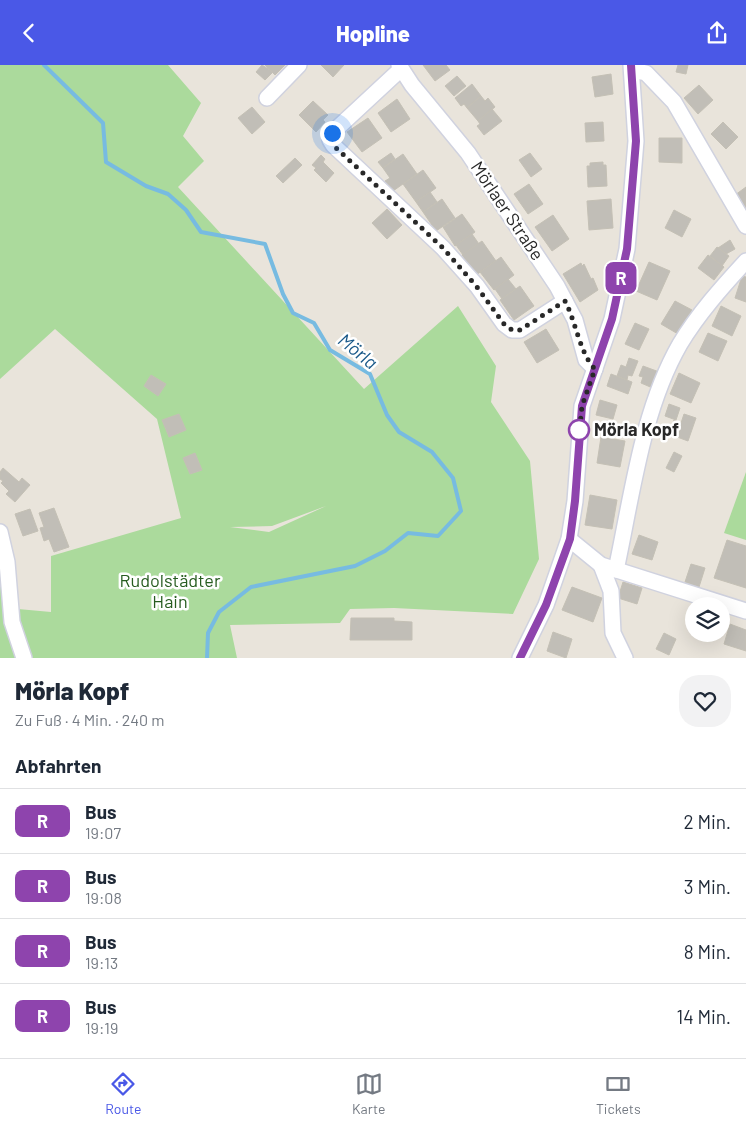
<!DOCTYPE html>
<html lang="de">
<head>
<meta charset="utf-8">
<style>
	:root { --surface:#fff; --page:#f2f2f3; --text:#1f2937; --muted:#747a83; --line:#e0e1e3; --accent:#4a58e7 }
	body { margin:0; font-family:Barlow,sans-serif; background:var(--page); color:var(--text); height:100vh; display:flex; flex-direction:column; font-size:19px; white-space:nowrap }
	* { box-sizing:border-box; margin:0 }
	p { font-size:16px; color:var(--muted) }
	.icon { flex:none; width:28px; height:28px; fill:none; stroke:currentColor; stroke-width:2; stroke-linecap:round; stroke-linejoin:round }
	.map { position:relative; height:593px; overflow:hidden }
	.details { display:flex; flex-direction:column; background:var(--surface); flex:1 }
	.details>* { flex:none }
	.badge { padding:0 10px; border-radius:8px; font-size:18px; line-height:32px }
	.fabs { position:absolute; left:685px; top:532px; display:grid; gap:10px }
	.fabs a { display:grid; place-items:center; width:45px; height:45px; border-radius:50%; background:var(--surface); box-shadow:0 5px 20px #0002; font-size:25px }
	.you { position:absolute; width:25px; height:25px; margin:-12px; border:4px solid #fff; border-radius:50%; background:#1a73e8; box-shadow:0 0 0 8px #1a73e833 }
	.map>.badge { position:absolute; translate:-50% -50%; box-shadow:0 0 0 2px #fff }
	h2 { padding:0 15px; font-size:19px; line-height:45px }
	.round { display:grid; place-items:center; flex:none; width:52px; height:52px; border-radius:20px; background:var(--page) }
	.head { display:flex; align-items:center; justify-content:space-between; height:85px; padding:0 15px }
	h1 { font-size:24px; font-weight:800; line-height:38px }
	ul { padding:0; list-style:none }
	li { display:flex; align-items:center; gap:15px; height:65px; padding:0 15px; border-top:1px solid var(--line) }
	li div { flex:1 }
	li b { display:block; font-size:19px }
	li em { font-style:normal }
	li .badge { min-width:55px; font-weight:700; text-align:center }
	header { display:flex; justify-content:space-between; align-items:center; height:65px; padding:0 15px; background:var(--accent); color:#fff; font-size:22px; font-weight:800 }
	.tab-bar { display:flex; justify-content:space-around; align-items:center; height:70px; border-top:1px solid var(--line); background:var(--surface); font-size:14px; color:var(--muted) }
	.tab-bar a { display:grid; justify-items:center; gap:2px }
	.tab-bar .on { color:var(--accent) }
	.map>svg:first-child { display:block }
	.green { fill:#abda9c; fill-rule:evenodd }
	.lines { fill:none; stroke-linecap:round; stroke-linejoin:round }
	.stream { stroke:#77bbe1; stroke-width:4 }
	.building { fill:#c1beb7; stroke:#c4c0b5 }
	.minor-casing { stroke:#d0d2df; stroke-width:18 }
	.minor { stroke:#fff; stroke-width:15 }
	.line-casing { stroke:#fff; stroke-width:11 }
	.line { stroke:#8e44ad; stroke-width:8 }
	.walk { stroke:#282828; stroke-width:5; stroke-dasharray:0 9 }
	.stop-dot { fill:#fff; stroke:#8e44ad; stroke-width:2.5 }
	.labels { text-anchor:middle; stroke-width:5; stroke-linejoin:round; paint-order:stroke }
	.street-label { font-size:18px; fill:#282828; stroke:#fff }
	.stop-label { font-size:18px; font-weight:bold; fill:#282828; stroke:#fff; text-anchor:start }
	.park-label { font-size:18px; fill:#275c20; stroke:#fff }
	.water-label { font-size:19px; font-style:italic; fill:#1a5989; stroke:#fff }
</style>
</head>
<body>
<header><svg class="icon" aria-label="back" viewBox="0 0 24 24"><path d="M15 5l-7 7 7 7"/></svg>Hopline<svg class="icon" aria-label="share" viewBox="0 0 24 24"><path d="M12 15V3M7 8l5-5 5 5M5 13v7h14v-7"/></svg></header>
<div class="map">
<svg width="746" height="593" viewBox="0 0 746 593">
	<rect width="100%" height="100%" fill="#e9e4db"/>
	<g class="green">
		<path d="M0,0H168L201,38L183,71L204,96L178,122L364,324L458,241L496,301L491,337L530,396L539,494L513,549L394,543L350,544L340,558L230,560L237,593H0V482L7,543L51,547V491L181,453L157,354L55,264L0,314ZM326,441L269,467L230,462L272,461Z"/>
		<path d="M746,407V475L724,468Z"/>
	</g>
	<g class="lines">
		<path class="stream" d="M44,0L103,58L106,97L146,121L168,129L186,145L201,167L265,179L283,229L293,248L314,258L330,285L370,309L387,350L399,367L432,387L453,413L461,446L438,471L408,468L385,486L355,501L251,522L219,547L208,568L207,593"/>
	</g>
	<g class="building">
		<path d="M262,0L273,7L265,15L256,7Z"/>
		<path d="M265,0H285L275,10Z"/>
		<path d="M321,0H344L333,12Z"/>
		<path d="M423,0H446L450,5L435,16Z"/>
		<path d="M678,0H688L686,9L676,7Z"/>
		<path d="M611,9L613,29L595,32L592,12Z"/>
		<path d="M457,11L466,21L454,31L445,21Z"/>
		<path d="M472,19L481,31L467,43L464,39L461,41L455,33Z"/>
		<path d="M699,20L713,35L698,49L684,33Z"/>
		<path d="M481,31L485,36L488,33L495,42L478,56L467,43Z"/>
		<path d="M397,34L410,54L391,67L378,48Z"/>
		<path d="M313,36L328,50L323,55L325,57L316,67L299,50Z"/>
		<path d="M252,42L265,57L252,69L238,53Z"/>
		<path d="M492,44L502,56L484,70L477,61L480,59L478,56Z"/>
		<path d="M368,53L382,73L362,87L347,67Z"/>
		<path d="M603,57L604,76L586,77L585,58Z"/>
		<path d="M723,57L738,72L726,84L711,69Z"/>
		<path d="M659,73H682V98L659,97Z"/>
		<path d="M391,88L395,94L383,103L378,97Z"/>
		<path d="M530,88L542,104L531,112L519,95Z"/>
		<path d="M403,89L417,109L393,126L385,116L390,113L383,103Z"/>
		<path d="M321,90L325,94L323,97L334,108L326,117L314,105L316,103L312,100Z"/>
		<path d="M295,93L302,100L283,118L276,111Z"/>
		<path d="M603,97V100H606L607,121L588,122L587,101H590V98Z"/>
		<path d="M423,105L436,123L416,137L403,119Z"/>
		<path d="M529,119L543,139L528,149L514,129Z"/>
		<path d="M746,122V147L735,130Z"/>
		<path d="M430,127L437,137L423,147L416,137Z"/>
		<path d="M442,134L455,153L436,166L423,147Z"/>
		<path d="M611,134L613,163L589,165L587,136Z"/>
		<path d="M387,144L402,160L387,174L372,158Z"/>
		<path d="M674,145L691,154L682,172L665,163Z"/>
		<path d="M462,149L475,167L455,181L443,162Z"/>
		<path d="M553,150L569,174L552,186L535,162Z"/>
		<path d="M472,169L479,179L463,190L456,180Z"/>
		<path d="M730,175L735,184L726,189L718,183Z"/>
		<path d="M482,176L496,196L476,210L462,190Z"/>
		<path d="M717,182L729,191L722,201L710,191Z"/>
		<path d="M708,190L724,202L714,215L698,203Z"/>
		<path d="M501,192L514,210L494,225L480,207Z"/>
		<path d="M649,197L670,206L657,235L636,226Z"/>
		<path d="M581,198L582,201L584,199L591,214L593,213L598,225L580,237L563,209Z"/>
		<path d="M742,211L746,212V237L735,233Z"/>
		<path d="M508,214L516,224L502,234L495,224Z"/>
		<path d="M520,221L534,241L514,255L500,235Z"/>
		<path d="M675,236L692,245L678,269L661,259Z"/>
		<path d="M721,241L741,251L732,271L712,261Z"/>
		<path d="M635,258L649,264L639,285L625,279Z"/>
		<path d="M546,264L559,285L537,298L524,277Z"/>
		<path d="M708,268L727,276L718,296L699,287Z"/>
		<path d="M629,293L638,296L632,311L628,310L627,315L617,311L621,300L626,302Z"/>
		<path d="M643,301L662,308L655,324L641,318L643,312L639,311Z"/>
		<path d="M679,308L700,318L691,338L670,329Z"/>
		<path d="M611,309L632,317L628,329L607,321Z"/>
		<path d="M151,310L166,319L158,331L144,321Z"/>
		<path d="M600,335L617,340L613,354L596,350Z"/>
		<path d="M669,339L680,343L676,355L665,351Z"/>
		<path d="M179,349L186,365L169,372L162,355Z"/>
		<path d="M684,349L696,353L688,376L669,369L674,355L681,358Z"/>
		<path d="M601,372L625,376L620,402L597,398Z"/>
		<path d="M674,387L682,391L674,407L666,403Z"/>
		<path d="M195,388L202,405L190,409L183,393Z"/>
		<path d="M3,403L19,417L22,413L30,420L15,437L6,429L9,426L1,418L3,416L0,414V407Z"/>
		<path d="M590,430L617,435L612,464L585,460Z"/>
		<path d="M54,443L69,482L54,487L49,474L44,476L40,463L44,462L39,448Z"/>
		<path d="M30,444L38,466L23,471L15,449Z"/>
		<path d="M639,470L658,477L652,495L632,489Z"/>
		<path d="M727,475L746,481V523L714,513Z"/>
		<path d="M691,499L705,503L699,522L685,517Z"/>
		<path d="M623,517L642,523L637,539L618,533Z"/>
		<path d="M572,522L602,533L593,557L562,545Z"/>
		<path d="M351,553H394V556L412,557V575H350Z"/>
		<path d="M730,559L746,565V586L724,579Z"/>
		<path d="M553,567L572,574L566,593L547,586Z"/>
		<path d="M664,568L676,574L669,590L656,584Z"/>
	</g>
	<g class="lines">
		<defs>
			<g id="minor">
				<path d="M399,0L412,20L468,88L557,221L575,255L586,295L595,304"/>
				<path d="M401,4L332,68L330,75L333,80L443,183L477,221L504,259L512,265H520L565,236"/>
				<path d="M632,5L646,8L674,37L746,161"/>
				<path d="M267,33L299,0"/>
				<path d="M0,467L7,497L12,557L24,593"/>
				<path d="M569,474L601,500L746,546"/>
				<path d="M601,500L611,526L613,568L625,593"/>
				<path d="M616,505C632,431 642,345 680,279C698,249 722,222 746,196"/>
				<path d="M520,593L546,540L569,474L575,436L582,341L612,254L627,184L636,76L631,0"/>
			</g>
		</defs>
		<use href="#minor" class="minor-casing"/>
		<use href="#minor" class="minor"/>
	</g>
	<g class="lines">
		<defs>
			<path id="line" d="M520,593L546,540L570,474L575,436L582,341L612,254L627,184L636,76L631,0"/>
		</defs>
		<use href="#line" class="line-casing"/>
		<use href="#line" class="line"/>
		<path class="walk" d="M332,68L330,74L333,80L443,183L477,222L504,259L512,265H520L565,236C576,257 580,289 595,304L582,341L579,370V365"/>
	</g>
	<circle class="stop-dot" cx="579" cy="365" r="10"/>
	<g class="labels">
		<g class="street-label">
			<text transform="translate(507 146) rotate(56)" y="6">Mörlaer Straße</text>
		</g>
		<g class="stop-label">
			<text x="594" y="371">Mörla Kopf</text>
		</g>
		<g class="park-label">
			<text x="170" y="522">Rudolstädter<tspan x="170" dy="21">Hain</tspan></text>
		</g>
		<g class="water-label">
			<text transform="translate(358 286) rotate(39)" y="7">Mörla</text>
		</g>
	</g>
</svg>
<div class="fabs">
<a><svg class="icon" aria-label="layers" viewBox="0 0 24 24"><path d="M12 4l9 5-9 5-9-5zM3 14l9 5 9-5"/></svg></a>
</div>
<div class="you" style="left:332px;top:68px"></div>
<b class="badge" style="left:621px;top:213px;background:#8e44ad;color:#fff">R</b>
</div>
<section class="details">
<div class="head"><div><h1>Mörla Kopf</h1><p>Zu Fuß · 4 Min. · 240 m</p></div><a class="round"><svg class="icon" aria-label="heart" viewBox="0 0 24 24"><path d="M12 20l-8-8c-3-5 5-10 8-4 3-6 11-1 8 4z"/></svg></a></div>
<h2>Abfahrten</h2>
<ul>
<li><span class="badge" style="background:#8e44ad;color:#fff">R</span><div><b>Bus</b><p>19:07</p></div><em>2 Min.</em></li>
<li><span class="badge" style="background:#8e44ad;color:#fff">R</span><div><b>Bus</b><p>19:08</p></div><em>3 Min.</em></li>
<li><span class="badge" style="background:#8e44ad;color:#fff">R</span><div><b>Bus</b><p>19:13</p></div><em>8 Min.</em></li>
<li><span class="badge" style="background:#8e44ad;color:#fff">R</span><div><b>Bus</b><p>19:19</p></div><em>14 Min.</em></li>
</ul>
</section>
<nav class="tab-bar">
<a class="on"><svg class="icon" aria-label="directions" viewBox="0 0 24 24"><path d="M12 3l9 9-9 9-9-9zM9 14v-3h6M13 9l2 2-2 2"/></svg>Route</a>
<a><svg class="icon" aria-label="map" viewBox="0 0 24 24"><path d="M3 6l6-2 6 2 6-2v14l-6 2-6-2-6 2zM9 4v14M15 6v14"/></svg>Karte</a>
<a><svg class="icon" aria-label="tickets" viewBox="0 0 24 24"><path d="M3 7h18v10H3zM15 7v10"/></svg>Tickets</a>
</nav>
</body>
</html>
